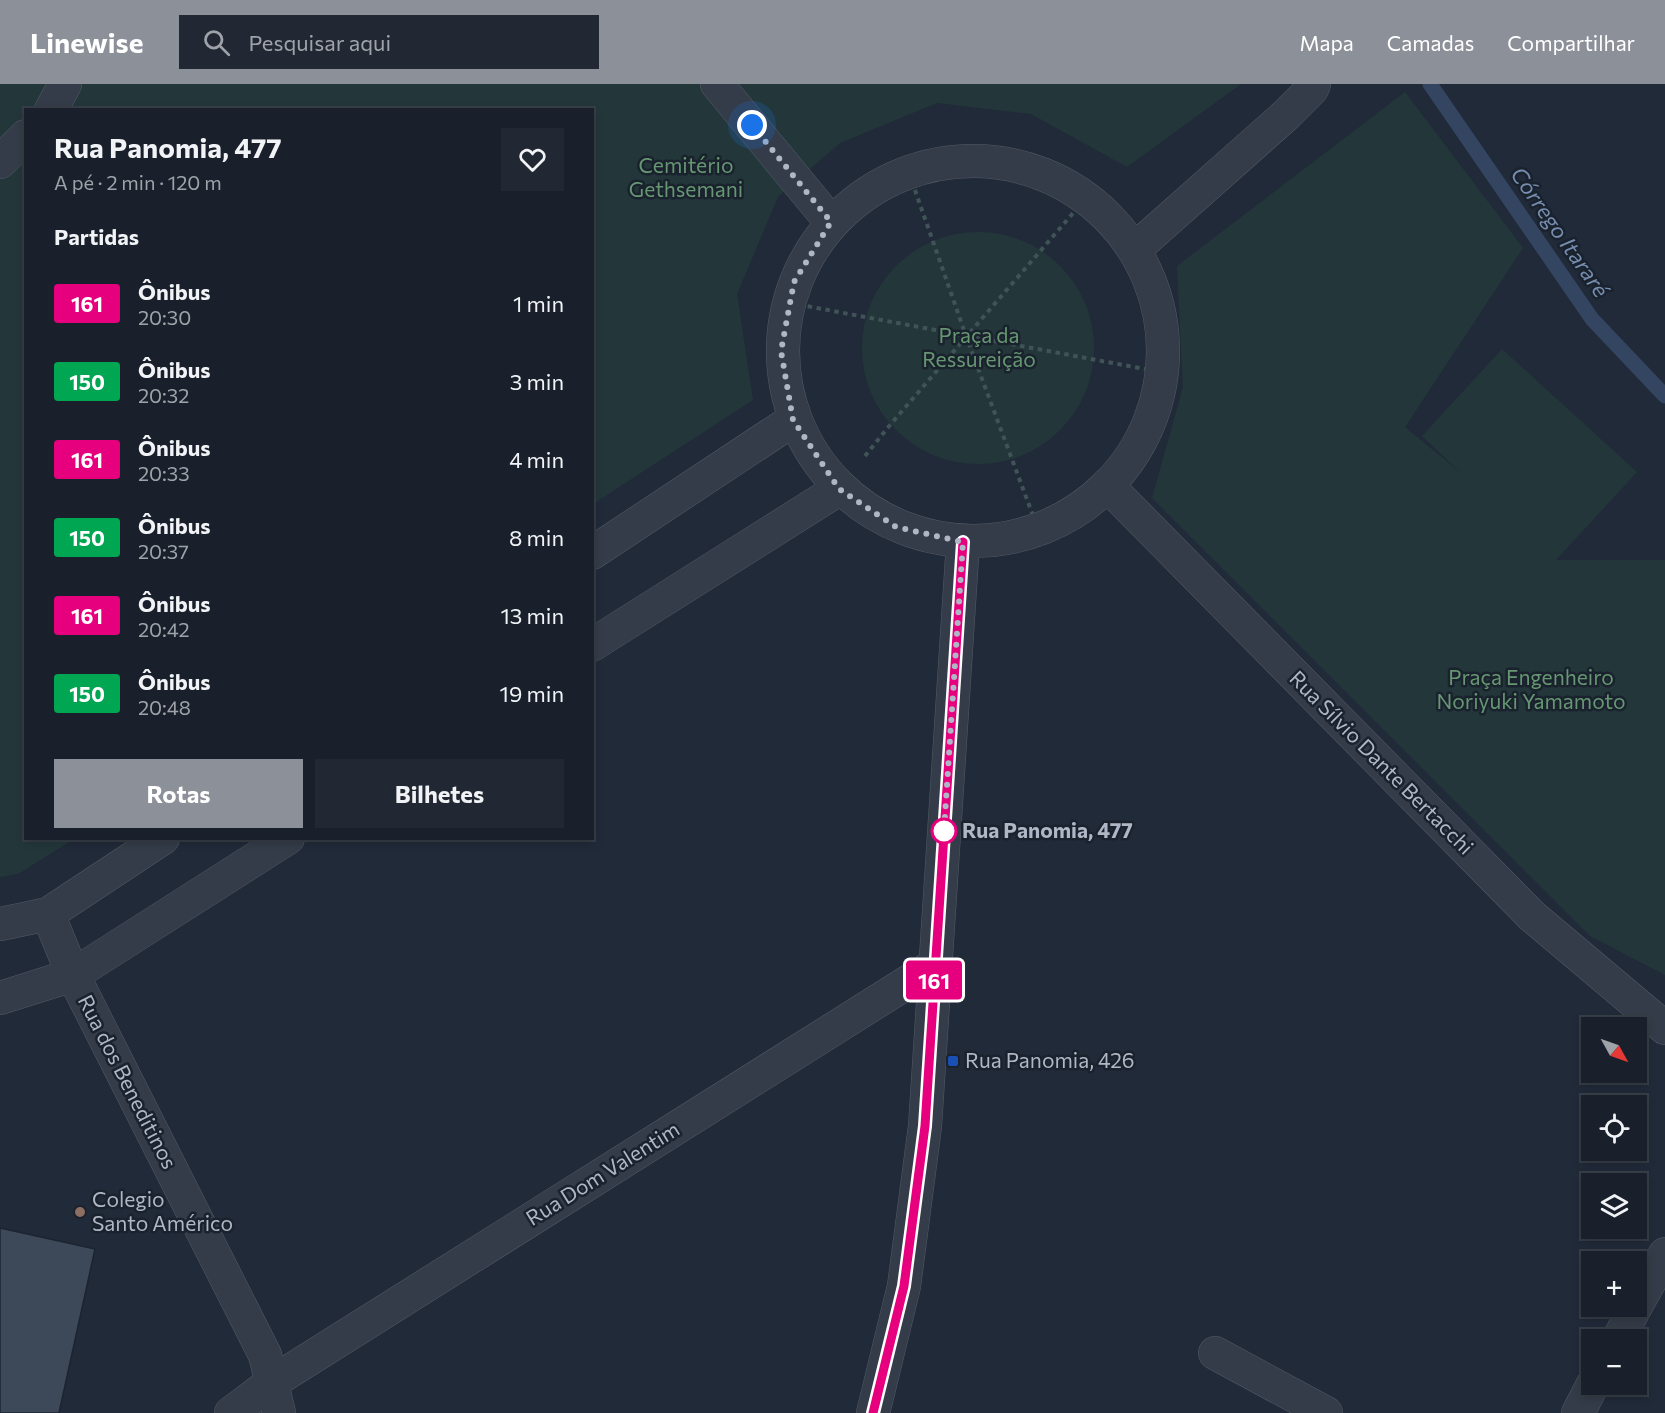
<!DOCTYPE html>
<html lang="pt">
<head>
<meta charset="utf-8">
<style>
	:root { --surface:#19202b; --page:#222833; --text:#f1f3f6; --muted:#9fa3a9; --line:#373e47; --accent:#8c9099 }
	body { margin:0; font-family:Commissioner,sans-serif; background:var(--page); color:var(--text); height:100vh; display:flex; flex-direction:column; font-size:22px; white-space:nowrap }
	* { box-sizing:border-box; margin:0 }
	p { font-size:20px; color:var(--muted) }
	.icon { flex:none; width:33px; height:33px; fill:none; stroke:currentColor; stroke-width:2; stroke-linecap:round; stroke-linejoin:round }
	.map { position:relative; flex:1; overflow:hidden }
	.sheet { position:absolute; left:24px; top:24px; width:570px; height:732px; display:flex; flex-direction:column; background:var(--surface); border-radius:0px; box-shadow:0 3px 9px #0003,0 0 0 2px var(--line) }
	.sheet>* { flex:none }
	.badge { padding:0 12px; border-radius:4px; font-size:21px; line-height:39px }
	.needle { width:39px; rotate:130deg }
	.buttons { position:absolute; left:1581px; top:933px; display:grid; gap:12px }
	.buttons a { display:grid; place-items:center; width:66px; height:66px; border-radius:0px; background:var(--surface); box-shadow:0 3px 9px #0003,0 0 0 2px var(--line); font-size:30px }
	.you { position:absolute; width:30px; height:30px; margin:-15px; border:4px solid #fff; border-radius:50%; background:#1a73e8; box-shadow:0 0 0 9px #1a73e833 }
	.map>.badge { position:absolute; translate:-50% -50%; box-shadow:0 0 0 3px #fff }
	h2 { padding:0 30px; font-size:22px; line-height:54px }
	.round { display:grid; place-items:center; flex:none; width:63px; height:63px; border-radius:0px; background:var(--page) }
	.summary { display:flex; align-items:center; justify-content:space-between; height:102px; padding:0 30px }
	h1 { font-size:28px; font-weight:700; line-height:45px }
	.action { display:flex; gap:12px; margin-top:auto; padding:12px 30px }
	.action a { flex:1; height:69px; border-radius:0px; background:var(--accent); color:#fff; font-size:24px; font-weight:700; line-height:69px; text-align:center }
	.action a+a { background:var(--page); color:var(--text) }
	ul { padding:0; list-style:none }
	li { display:flex; align-items:center; gap:18px; height:78px; padding:0 30px }
	li div { flex:1 }
	li b { display:block; font-size:22px }
	li em { font-style:normal }
	li .badge { min-width:66px; font-weight:700; text-align:center }
	header { display:flex; align-items:center; gap:36px; box-sizing:border-box; height:84px; padding:0 30px; background:var(--accent); color:#fff }
	header strong { font-size:28px }
	nav { display:flex; gap:33px; margin-inline-start:auto; font-size:21px }
	.search { width:420px; height:54px; background:var(--page); display:flex; align-items:center; gap:15px; box-sizing:border-box; padding:0 21px; border-radius:0px; color:var(--muted); font-size:22px }
	.map>svg:first-child { display:block }
	.green { fill:#23373a }
	.lines { fill:none; stroke-linecap:round; stroke-linejoin:round }
	.stream { stroke:#344561; stroke-width:15 }
	.building { fill:#3d4859; stroke:#1c2430; stroke-width:1.5 }
	.minor-casing { stroke:#525a67; stroke-width:34 }
	.path { stroke:#405457; stroke-width:4; stroke-dasharray:4.5 4.5; stroke-linecap:butt }
	.minor { stroke:#343c49; stroke-width:33 }
	.line-casing { stroke:#fff; stroke-width:14 }
	.line { stroke:#e6007e; stroke-width:9 }
	.walk { stroke:#afb7c6; stroke-width:6; stroke-dasharray:0 10.8 }
	.stop-dot { fill:#fff; stroke:#e6007e; stroke-width:3 }
	.transit-dot { fill:#1a4fb4; stroke:#1a222e; stroke-width:2 }
	.education-dot { fill:#8d6e63; stroke:#1a222e; stroke-width:2 }
	.labels { text-anchor:middle; stroke-width:5; stroke-linejoin:round; paint-order:stroke }
	.park-label { font-size:21px; fill:#669772; stroke:#1a222e }
	.street-label { font-size:21px; fill:#afb7c6; stroke:#1a222e }
	.stop-label { font-size:21px; font-weight:bold; fill:#afb7c6; stroke:#1a222e; text-anchor:start }
	.poi-label { font-size:21px; fill:#afb7c6; stroke:#1a222e; text-anchor:start }
	.water-label { font-size:22px; font-style:italic; fill:#768daf; stroke:#1a222e }
</style>
</head>
<body>
<header>
<strong>Linewise</strong>
<div class="search"><svg class="icon" aria-label="search" viewBox="0 0 24 24"><circle cx="10" cy="10" r="6"/><path d="M15 15l6 6"/></svg>Pesquisar aqui</div>
<nav><a>Mapa</a><a>Camadas</a><a>Compartilhar</a></nav>
</header>
<div class="map">
<svg width="1665" height="1329" viewBox="0 0 1665 1329">
	<rect width="100%" height="100%" fill="#212a39"/>
	<g class="green">
		<path d="M0,0H1241L1127,83L1031,30L937,19L840,59L778,113L737,210L753,316L593,420L592,26H26V754L74,755L18,790L0,793Z"/>
		<path d="M1405,8L1523,164L1405,343L1461,389L1422,352L1502,265L1637,388L1556,476H1665V891L1590,852L1152,414L1183,303L1177,182Z"/>
		<circle cx="978" cy="264" r="116"/>
	</g>
	<g class="lines">
		<path class="stream" d="M1430,0L1592,235L1665,312"/>
	</g>
	<path class="building" d="M0,1144L95,1165L59,1329H0Z"/>
	<g class="lines">
		<defs>
			<g id="minor">
				<path d="M717,0L831,138"/>
				<path d="M51,26L65,0"/>
				<circle cx="973" cy="267" r="190"/>
				<path d="M0,78L26,52"/>
				<path d="M1135,165L1286,31L1312,5L1314,0"/>
				<path d="M1107,401L1532,832L1665,944"/>
				<path d="M592,469L793,336"/>
				<path d="M592,561L839,405"/>
				<path d="M48,830L73,891L265,1271L279,1329"/>
				<path d="M0,840L48,830L163,754"/>
				<path d="M0,914L73,891L288,754"/>
				<path d="M1636,1222L1665,1170"/>
				<path d="M1618,1256L1636,1222"/>
				<path d="M1215,1269L1326,1329"/>
				<path d="M231,1329L271,1299L935,881"/>
				<path d="M873,1329L904,1202L925,1042L963,458"/>
				<path d="M1578,1329L1593,1300"/>
			</g>
		</defs>
		<use href="#minor" class="minor-casing"/>
		<g class="path">
			<path d="M909,89L966,252L1038,445"/>
			<path d="M790,219L1161,288"/>
			<path d="M865,372L890,341L1087,113"/>
		</g>
		<use href="#minor" class="minor"/>
	</g>
	<g class="lines">
		<defs>
			<path id="line" d="M873,1329L904,1202L925,1042L963,458"/>
		</defs>
		<use href="#line" class="line-casing"/>
		<use href="#line" class="line"/>
		<path class="walk" d="M752,41L831,138L794,198L781,267L793,336L839,405L896,443L963,458L944,747"/>
	</g>
	<circle class="stop-dot" cx="944" cy="747" r="12"/>
	<rect class="transit-dot" x="947" y="971" width="12" height="12" rx="3"/>
	<circle class="education-dot" cx="80" cy="1128" r="6"/>
	<g class="labels">
		<g class="park-label">
			<text x="686" y="89">Cemitério<tspan x="686" dy="24">Gethsemani</tspan></text>
			<text x="979" y="259">Praça da<tspan x="979" dy="24">Ressureição</tspan></text>
			<text x="1531" y="601">Praça Engenheiro<tspan x="1531" dy="24">Noriyuki Yamamoto</tspan></text>
		</g>
		<g class="street-label">
			<text transform="translate(1381 679) rotate(45)" y="7">Rua Sílvio Dante Bertacchi</text>
			<text transform="translate(127 998) rotate(63)" y="7">Rua dos Beneditinos</text>
			<text transform="translate(603 1090) rotate(-32)" y="7">Rua Dom Valentim</text>
		</g>
		<g class="stop-label">
			<text x="962" y="754">Rua Panomia, 477</text>
		</g>
		<g class="poi-label">
			<text x="965" y="984">Rua Panomia, 426</text>
			<text x="92" y="1123">Colegio<tspan x="92" dy="24">Santo Américo</tspan></text>
		</g>
		<g class="water-label">
			<text transform="translate(1560 148) rotate(55)" y="8">Córrego Itararé</text>
		</g>
	</g>
</svg>
<div class="buttons">
<a><svg class="needle" viewBox="-14 -14 28 28"><path d="M0-13l5 13h-10z" fill="#e53935"/><path d="M0 13l5-13h-10z" fill="#9fa3a9"/></svg></a>
<a><svg class="icon" aria-label="locate" viewBox="0 0 24 24"><circle cx="12" cy="12" r="6"/><path d="M12 2v4M12 18v4M2 12h4M18 12h4"/></svg></a>
<a><svg class="icon" aria-label="layers" viewBox="0 0 24 24"><path d="M12 4l9 5-9 5-9-5zM3 14l9 5 9-5"/></svg></a>
<a>+</a>
<a>−</a>
</div>
<div class="you" style="left:752px;top:41px"></div>
<b class="badge" style="left:934px;top:896px;background:#e6007e;color:#fff">161</b>
<section class="sheet">
<div class="summary"><div><h1>Rua Panomia, 477</h1><p>A pé · 2 min · 120 m</p></div><a class="round"><svg class="icon" aria-label="heart" viewBox="0 0 24 24"><path d="M12 20l-8-8c-3-5 5-10 8-4 3-6 11-1 8 4z"/></svg></a></div>
<h2>Partidas</h2>
<ul>
<li><span class="badge" style="background:#e6007e;color:#fff">161</span><div><b>Ônibus</b><p>20:30</p></div><em>1 min</em></li>
<li><span class="badge" style="background:#00a651;color:#fff">150</span><div><b>Ônibus</b><p>20:32</p></div><em>3 min</em></li>
<li><span class="badge" style="background:#e6007e;color:#fff">161</span><div><b>Ônibus</b><p>20:33</p></div><em>4 min</em></li>
<li><span class="badge" style="background:#00a651;color:#fff">150</span><div><b>Ônibus</b><p>20:37</p></div><em>8 min</em></li>
<li><span class="badge" style="background:#e6007e;color:#fff">161</span><div><b>Ônibus</b><p>20:42</p></div><em>13 min</em></li>
<li><span class="badge" style="background:#00a651;color:#fff">150</span><div><b>Ônibus</b><p>20:48</p></div><em>19 min</em></li>
</ul>
<div class="action"><a>Rotas</a><a>Bilhetes</a></div>
</section>
</div>
</body>
</html>
